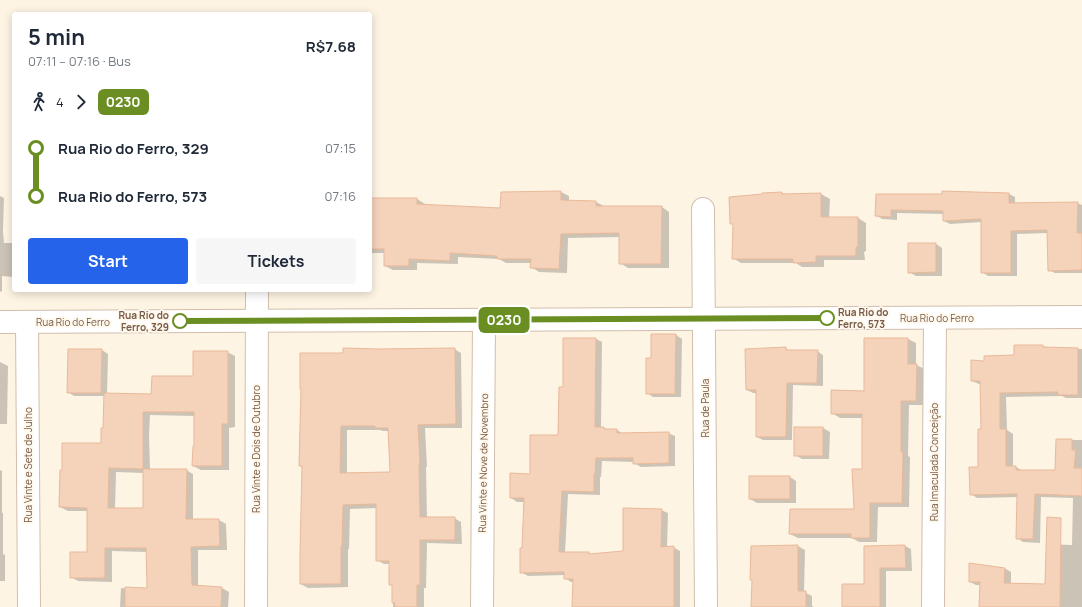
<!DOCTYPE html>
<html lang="en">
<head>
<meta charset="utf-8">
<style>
	:root { --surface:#fff; --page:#f6f6f7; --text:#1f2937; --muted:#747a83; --accent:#2563eb }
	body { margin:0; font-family:Manrope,sans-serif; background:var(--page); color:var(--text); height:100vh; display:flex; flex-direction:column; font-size:15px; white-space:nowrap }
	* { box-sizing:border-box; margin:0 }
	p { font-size:13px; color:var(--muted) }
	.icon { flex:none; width:22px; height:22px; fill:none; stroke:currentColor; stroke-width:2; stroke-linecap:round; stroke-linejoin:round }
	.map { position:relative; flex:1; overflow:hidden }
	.details { position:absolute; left:12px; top:12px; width:360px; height:280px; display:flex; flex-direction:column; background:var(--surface); border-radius:4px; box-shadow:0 2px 10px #0003 }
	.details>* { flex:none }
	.badge { padding:0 8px; border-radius:6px; font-size:14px; line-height:26px }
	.map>.badge { position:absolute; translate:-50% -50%; box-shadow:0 0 0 2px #fff }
	.legs { display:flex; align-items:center; gap:6px; height:44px; padding:0 16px; font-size:13px }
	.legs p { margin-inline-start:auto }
	.head { display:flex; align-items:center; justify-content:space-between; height:68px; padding:0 16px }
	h1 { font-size:22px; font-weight:700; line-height:30px }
	.button { display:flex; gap:8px; margin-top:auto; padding:8px 16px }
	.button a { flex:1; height:46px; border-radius:4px; background:var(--accent); color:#fff; font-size:16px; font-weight:700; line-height:46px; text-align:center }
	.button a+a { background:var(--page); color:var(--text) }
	ul { padding:0 16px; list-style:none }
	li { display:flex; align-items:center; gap:14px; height:48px; font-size:15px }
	li i { display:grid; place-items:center; width:6px; height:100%; margin:0 5px; background:currentColor }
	li i::after { content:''; width:10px; height:10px; margin:-5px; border:3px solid; border-radius:50%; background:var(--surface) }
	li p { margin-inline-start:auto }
	li:first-child i { background:linear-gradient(#0000 50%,currentColor 0) }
	li:last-child i { background:linear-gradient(currentColor 50%,#0000 0) }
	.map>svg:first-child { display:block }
	.shadow { fill:#0003; fill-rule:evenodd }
	.building { fill:#f5d2ba; stroke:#e9b999; fill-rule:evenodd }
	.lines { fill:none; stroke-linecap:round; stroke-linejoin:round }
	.minor-casing { stroke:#d2beac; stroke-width:24 }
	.tertiary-casing { stroke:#d2beac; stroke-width:24 }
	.minor { stroke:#fff; stroke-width:22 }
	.tertiary { stroke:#fff; stroke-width:22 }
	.line-1-casing { stroke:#fff; stroke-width:9 }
	.line-1 { stroke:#6b8e23; stroke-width:6 }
	.stop-1-dot { fill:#fff; stroke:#6b8e23; stroke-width:2 }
	.labels { text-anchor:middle; stroke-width:3.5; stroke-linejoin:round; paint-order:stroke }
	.stop-label { font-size:10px; font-weight:bold; fill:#785a48; stroke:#fff8ec; text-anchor:start }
	.street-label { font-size:10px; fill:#785a48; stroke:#fff8ec }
</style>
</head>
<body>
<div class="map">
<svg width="1082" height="607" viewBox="0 0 1082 607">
	<rect width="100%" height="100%" fill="#fef4e4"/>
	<g class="shadow">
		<path d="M561,192L569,196V201L596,202L604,206L662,207L669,212V268H628L620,263V237L568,238L567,273L539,272L531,267V263H506L499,259L458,257V264L417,263V270H393L385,266V253H370V198L417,199L425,204V205L501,209Z"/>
		<path d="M782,193L784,195L821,194L830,199L829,218H858L866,223V251L864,252L865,260H824V267H802L796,263H741L733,258L734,225L731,223Z"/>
		<path d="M1009,194L1015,197V203H1077L1082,205V273H1055L1049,270L1048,233L1017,234V276H988L982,272V222L950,224L944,221V214L897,213V220L882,219L876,215L877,195Z"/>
		<path d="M0,196L4,198L3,231L4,243H14V277L2,276V291L0,292Z"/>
		<path d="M936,244L942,248V276H916L909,272Z"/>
		<path d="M676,335L682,339L681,397H653L647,393L652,359Z"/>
		<path d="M596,339L602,342L601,428H604L609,430H617L622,433H668L675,436V466L641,467L634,463V462L602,461L601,477H600V495L568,494L565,553H589L591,554L624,552L661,510L668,513L667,548L673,547L680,551V607H573L574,582H571L565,578V575L528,576L521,572L525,502H517L511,498L531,475L559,436L564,388Z"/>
		<path d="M908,339L916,343V365L925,369L924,405H909L908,456L910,457L909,507H878L877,542H859L852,538H798L790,534L855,510L863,470V418H840L832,413L865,392Z"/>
		<path d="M1015,346H1043L1047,348L1082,349V398H1066L1062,396L1006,397L1007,430L1013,434V467H1016L1023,471H1056L1057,440H1082V607H980V585H976L970,582L1004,568L1011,572V584L1046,585L1047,544L1072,545L1073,498L1041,497L1040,543L1023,542L1017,538L1018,497L977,498L971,494L979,468L982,430L981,384H979L972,381L985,362L1015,356Z"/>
		<path d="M785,348L790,351H817L823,355V386L793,385L792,440H763L757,437V393H753L747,390Z"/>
		<path d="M454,349L461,353L462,428H425L427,467H426L427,518H454L461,522L462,544L427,543L426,588H424V607H393V586L390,584V564H384L377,560V508L350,509L349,549H348V587L308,588L301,584L303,467L300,466L344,354ZM347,430H380L383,431H389L391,473L347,474Z"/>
		<path d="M102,350L108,354L107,394L152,395L194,377L227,352L235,356V427L229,428V470H201L193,466L195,447V416L150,415L149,434L150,470H186L193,474V520H219L226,524L227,550H198V587L222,588L229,592L228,607H120L121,588L148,590L147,552L112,551V582L78,581L71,577L88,553V511H68L60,507L102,444L104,430L105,396H74L68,392ZM116,472L144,473V509H115Z"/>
		<path d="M0,362L8,366L7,424H0Z"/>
		<path d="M795,428H823L830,432L829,459H802L795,455Z"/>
		<path d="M0,470L2,471V513H3V554L5,555V581H0Z"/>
		<path d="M790,477L796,481V503H757L750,499Z"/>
		<path d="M798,546L805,550L804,592L812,596V606L814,607H752L753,580L751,547Z"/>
		<path d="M905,546L911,549L912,571H886V607H843L865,585V547Z"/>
	</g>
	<g class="building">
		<path d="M561,191V200L596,201V206H662L661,264H619V233L561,234L559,269L530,268L531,259H497V256L450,253V261L409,259V266H384V249H370V198H417V204L500,208L501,192Z"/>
		<path d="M942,191L1009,193V203L1078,202L1077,233H1082V270L1048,271L1047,230L1011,231V273H981V219L943,221V211L891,210V217L875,216L876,194H942Z"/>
		<path d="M782,192V194L821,193V217H858V247H856V256H816V262L793,263V259H732L733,224H730L729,197L762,194V193Z"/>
		<path d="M908,243H936V272L908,273Z"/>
		<path d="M651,334H676L675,394H646V358H651Z"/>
		<path d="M563,338H596L595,427H604V429H617V433L669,432V463L633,464V458H596L595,474H594V492L562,491L559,552H589V554L623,551V508L662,509L661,547L674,546V607H572L573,579H564V572L520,573V548H522L524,498H510V473L530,474V435H558L559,387H563Z"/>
		<path d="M864,338H908V364H917L916,401H901V452H903L902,503H870V538H851V534H789L790,509H854L852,469H862V414H831V390L864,391Z"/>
		<path d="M1014,345H1043V347L1078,348V395H1058V392L1000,393V429H1006V466H1016V470H1055L1056,439H1072V450H1076L1074,468H1082V496L1035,494L1033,539H1016L1017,494L970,495L969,467H978V429H981L980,381H971V360L984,361V356L1014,355Z"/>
		<path d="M786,347V350H818L817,383H787L786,437H756V390H746L745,349Z"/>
		<path d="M343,348L378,349L455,348L456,424L418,425L420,464H419L420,517H455V540H420V585H417V607H395V603H392V585H389V561H376V504L343,505L342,546H341V584H300V554L302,466H299L301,389H300V353H343ZM341,426H375V428H388L390,472L340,473Z"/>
		<path d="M68,349H102L101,393H67Z"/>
		<path d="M193,351H228V424H222V466H192L193,446H194V412H143V469H187L186,519H219L220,546L191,547L192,585L222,587L221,607H125V587L147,588L146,548H105V578H70V552H87V508L59,507L60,470H62V443H101V428H103L104,393L151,394L152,376H193ZM109,468L143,469V508H108Z"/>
		<rect x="794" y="427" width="29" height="29"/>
		<rect x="749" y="476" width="41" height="23"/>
		<path d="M1047,517L1061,518L1060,607H979L980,582H969V563L1005,568L1004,583L1045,584Z"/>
		<path d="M798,545V591H806V607H751L752,580H750L751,546Z"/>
		<path d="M905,545L906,568H880V607H842V584H864V546Z"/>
	</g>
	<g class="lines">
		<defs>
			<g id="minor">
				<path d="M703,209L706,607"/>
				<path d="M27,322L29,607"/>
				<path d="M256,607L257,290"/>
				<path d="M482,607L484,320"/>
				<path d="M933,607L935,318"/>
			</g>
			<path id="tertiary" d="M0,322L1082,317"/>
		</defs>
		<use href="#minor" class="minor-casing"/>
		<use href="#tertiary" class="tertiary-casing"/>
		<use href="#minor" class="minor"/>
		<use href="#tertiary" class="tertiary"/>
	</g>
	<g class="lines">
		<defs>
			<path id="line-1" d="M180,321L827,318"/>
		</defs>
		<use href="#line-1" class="line-1-casing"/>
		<use href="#line-1" class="line-1"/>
	</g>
	<g class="stop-1-dot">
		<circle cx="827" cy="318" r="7"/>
		<circle cx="180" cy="321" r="7"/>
	</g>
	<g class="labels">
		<g class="stop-label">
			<text x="838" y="316">Rua Rio do<tspan x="838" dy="12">Ferro, 573</tspan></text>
			<text x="169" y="319" text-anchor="end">Rua Rio do<tspan x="169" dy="12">Ferro, 329</tspan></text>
		</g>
		<g class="street-label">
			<text x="937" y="322">Rua Rio do Ferro</text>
			<text x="73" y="326">Rua Rio do Ferro</text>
			<text transform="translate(705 408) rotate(-90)" y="4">Rua de Paula</text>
			<text transform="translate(256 449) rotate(-90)" y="4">Rua Vinte e Dois de Outubro</text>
			<text transform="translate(934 462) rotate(-90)" y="4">Rua Imaculada Conceição</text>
			<text transform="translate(483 463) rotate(-89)" y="4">Rua Vinte e Nove de Novembro</text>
			<text transform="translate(28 465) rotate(-90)" y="4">Rua Vinte e Sete de Julho</text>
		</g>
	</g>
</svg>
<b class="badge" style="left:504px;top:320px;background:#6b8e23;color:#fff">0230</b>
<section class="details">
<div class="head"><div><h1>5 min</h1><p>07:11 – 07:16 · Bus</p></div><b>R$7.68</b></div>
<div class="legs"><svg class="icon" aria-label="walk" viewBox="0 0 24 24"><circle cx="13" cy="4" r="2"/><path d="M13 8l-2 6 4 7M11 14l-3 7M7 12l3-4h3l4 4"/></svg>4<svg class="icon" aria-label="forward" viewBox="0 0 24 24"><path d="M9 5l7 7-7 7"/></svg><b class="badge" style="background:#6b8e23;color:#fff">0230</b></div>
<ul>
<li><i style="color:#6b8e23"></i><b>Rua Rio do Ferro, 329</b><p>07:15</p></li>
<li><i style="color:#6b8e23"></i><b>Rua Rio do Ferro, 573</b><p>07:16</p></li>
</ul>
<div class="button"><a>Start</a><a>Tickets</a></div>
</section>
</div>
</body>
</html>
